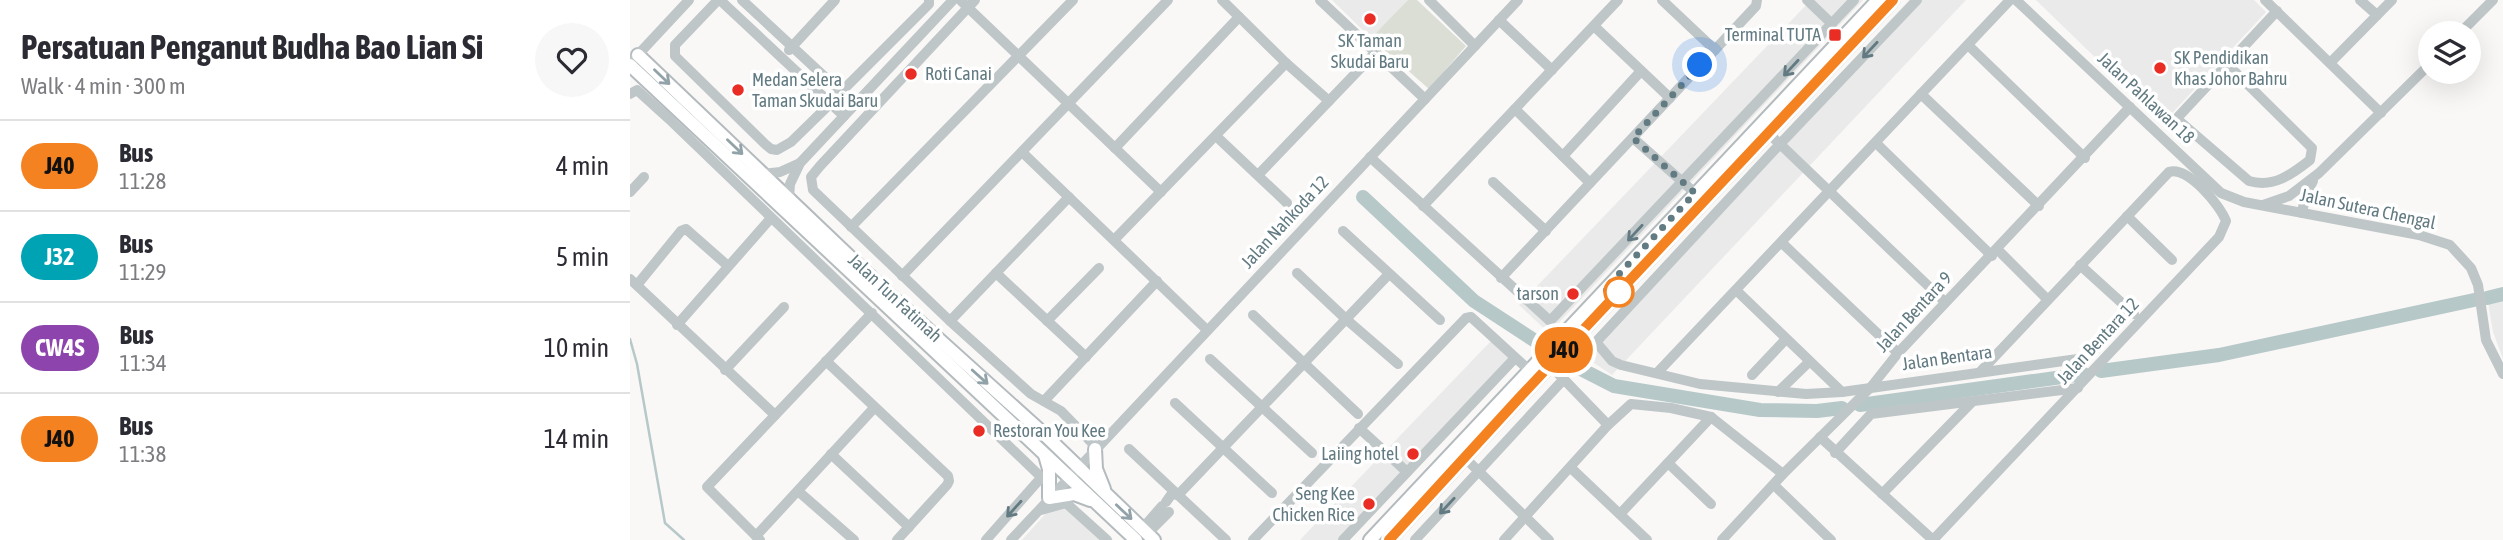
<!DOCTYPE html>
<html lang="en">
<head>
<meta charset="utf-8">
<style>
	:root { --surface:#fff; --page:#f7f7f7; --text:#2b2b33; --muted:#7c7c81; --line:#e1e1e2 }
	body { margin:0; font-family:"Asap Condensed",sans-serif; background:var(--page); color:var(--text); height:100vh; display:flex; flex-direction:column; font-size:26px; white-space:nowrap }
	* { box-sizing:border-box; margin:0 }
	p { font-size:23px; color:var(--muted) }
	.icon { flex:none; width:38px; height:38px; fill:none; stroke:currentColor; stroke-width:2; stroke-linecap:round; stroke-linejoin:round }
	.map { position:relative; flex:1; overflow:hidden }
	.drawer { display:flex; flex-direction:column; background:var(--surface); width:630px }
	.drawer>* { flex:none }
	.badge { padding:0 14px; border-radius:23px; font-size:24px; line-height:46px }
	.controls { position:absolute; left:1788px; top:21px; display:grid; gap:14px }
	.controls a { display:grid; place-items:center; width:63px; height:63px; border-radius:50%; background:var(--surface); box-shadow:0 7px 28px #0002; font-size:35px }
	.you { position:absolute; width:35px; height:35px; margin:-18px; border:5px solid #fff; border-radius:50%; background:#1a73e8; box-shadow:0 0 0 10px #1a73e833 }
	.map>.badge { position:absolute; translate:-50% -50%; box-shadow:0 0 0 4px #fff }
	.round { display:grid; place-items:center; flex:none; width:74px; height:74px; border-radius:37px; background:var(--page) }
	.headline { display:flex; align-items:center; justify-content:space-between; height:119px; padding:0 21px }
	h1 { font-size:33px; font-weight:700; line-height:52px }
	ul { padding:0; list-style:none }
	li { display:flex; align-items:center; gap:21px; height:91px; padding:0 21px; border-top:2px solid var(--line) }
	li div { flex:1 }
	li b { display:block; font-size:26px }
	li em { font-style:normal }
	li .badge { min-width:77px; font-weight:700; text-align:center }
	main { display:flex; flex:1; min-height:0 }
	.map>svg:first-child { display:block }
	.built { fill:#e9eae9 }
	.green { fill:#daded5 }
	.lines { fill:none; stroke-linecap:round; stroke-linejoin:round }
	.stream { stroke:#b7c8c9; stroke-width:2.5 }
	.river { stroke:#b7c8c9; stroke-width:14 }
	.major-casing { stroke:#b4bbbe; stroke-width:16 }
	.minor { stroke:#bfc6c8; stroke-width:10 }
	.major { stroke:#fff; stroke-width:12 }
	.oneway { stroke:#627a82 }
	.oneway2 { stroke:#91a2a8 }
	.line-casing { stroke:#fff; stroke-width:16 }
	.line { stroke:#f58220; stroke-width:10 }
	.walk { stroke:#627a82; stroke-width:7; stroke-dasharray:0 12.6 }
	.poi-dot { fill:#ea2d24; stroke:#fff; stroke-width:2.5 }
	.stop-dot { fill:#fff; stroke:#f58220; stroke-width:3.5 }
	.labels { text-anchor:middle; stroke-width:7; stroke-linejoin:round; paint-order:stroke }
	.poi-label { font-size:18px; fill:#627a82; stroke:#fff; text-anchor:end }
	.street-label { font-size:18px; fill:#627a82; stroke:#fff }
</style>
</head>
<body>
<main>
<section class="drawer">
<div class="headline"><div><h1>Persatuan Penganut Budha Bao Lian Si</h1><p>Walk · 4 min · 300 m</p></div><a class="round"><svg class="icon" aria-label="heart" viewBox="0 0 24 24"><path d="M12 20l-8-8c-3-5 5-10 8-4 3-6 11-1 8 4z"/></svg></a></div>
<ul>
<li><span class="badge" style="background:#f58220;color:#111">J40</span><div><b>Bus</b><p>11:28</p></div><em>4 min</em></li>
<li><span class="badge" style="background:#00a3b4;color:#fff">J32</span><div><b>Bus</b><p>11:29</p></div><em>5 min</em></li>
<li><span class="badge" style="background:#8e44ad;color:#fff">CW4S</span><div><b>Bus</b><p>11:34</p></div><em>10 min</em></li>
<li><span class="badge" style="background:#f58220;color:#111">J40</span><div><b>Bus</b><p>11:38</p></div><em>14 min</em></li>
</ul>
</section>
<div class="map">
<svg width="1873" height="540" viewBox="0 0 1873 540">
	<rect width="100%" height="100%" fill="#f9f8f6"/>
	<g class="built">
		<path d="M702,0H778L741,38Z"/>
		<path d="M1181,0H1233L919,333L889,305Z"/>
		<path d="M1279,0H1336L982,375L949,353Z"/>
		<path d="M1406,0H1624L1636,12L1533,123Z"/>
		<path d="M1873,300V359L1863,332L1858,302Z"/>
		<path d="M861,341L882,358L710,540H670Z"/>
		<path d="M428,500L440,501L483,540H392Z"/>
	</g>
	<path class="green" d="M778,0H787L836,46L799,89L741,38Z"/>
	<g class="lines">
		<path class="stream" d="M0,339L7,364L35,523L54,540"/>
		<g class="river">
			<path d="M733,197L844,301L939,363L984,386L1130,410L1187,411L1212,408"/>
			<path d="M1857,298L1873,294"/>
			<path d="M1471,371L1589,355L1844,300"/>
			<path d="M1230,405L1454,374"/>
		</g>
		<defs>
			<g id="major">
				<path d="M8,55L263,298L415,435L524,540"/>
				<path d="M0,65L506,540"/>
				<path d="M465,449L466,469L474,489"/>
				<path d="M415,455L419,469V498L444,494L460,500"/>
				<path d="M740,540L1248,0"/>
				<path d="M759,540L890,397L1263,0"/>
			</g>
		</defs>
		<use href="#major" class="major-casing"/>
		<g class="minor">
			<path d="M88,0L45,45V56L135,144L141,149L147,150L161,142L200,104"/>
			<path d="M90,0L214,116"/>
			<path d="M112,0L211,92L299,4V0"/>
			<path d="M330,0L531,192"/>
			<path d="M345,0L190,166L181,177L183,190L320,321L401,394L431,411L466,447"/>
			<path d="M592,0L656,63L699,101"/>
			<path d="M690,0L795,99"/>
			<path d="M799,0L845,46"/>
			<path d="M1032,0L1085,50"/>
			<path d="M1177,0L1202,24"/>
			<path d="M1287,0L1150,144L1315,302"/>
			<path d="M1386,0L1591,193L1614,202L1789,235L1820,245L1841,268L1848,285L1856,340L1873,374"/>
			<path d="M1635,0L1751,113"/>
			<path d="M1730,0L1747,15"/>
			<path d="M869,20L922,70"/>
			<path d="M964,26L1040,98"/>
			<path d="M1830,33L1863,0"/>
			<path d="M1338,45L1455,158"/>
			<path d="M159,50L205,0"/>
			<path d="M4,59L59,0"/>
			<path d="M1700,63L1762,0"/>
			<path d="M1597,64L1682,148L1680,160C1661,175 1643,188 1619,181L1547,119L1548,117L1647,11"/>
			<path d="M0,94L7,90L39,119L410,476L409,480L356,540"/>
			<path d="M1291,94L1409,206"/>
			<path d="M885,109L960,183"/>
			<path d="M1138,133L1150,144L966,342L982,361L991,365L1070,384L1176,394L1212,392L1455,358L1461,354L1500,311"/>
			<path d="M586,136L657,203"/>
			<path d="M1003,138L1065,193"/>
			<path d="M1246,143L1362,256"/>
			<path d="M485,148L609,17"/>
			<path d="M392,152L577,330"/>
			<path d="M933,156L1011,71"/>
			<path d="M740,157L920,321L1224,0"/>
			<path d="M133,174L150,172L170,163"/>
			<path d="M628,175L746,52"/>
			<path d="M863,182L916,231"/>
			<path d="M0,192L14,177"/>
			<path d="M159,199L160,184L170,163L323,0"/>
			<path d="M1633,205L1659,196L1689,173L1801,63"/>
			<path d="M793,206L988,0"/>
			<path d="M1672,213L1675,197L1683,181"/>
			<path d="M1497,216L1542,260"/>
			<path d="M221,227L443,0"/>
			<path d="M713,231L810,320"/>
			<path d="M484,240L656,63"/>
			<path d="M1152,243L1268,353"/>
			<path d="M1368,250L1417,299"/>
			<path d="M1450,265L1504,314"/>
			<path d="M366,273L456,357"/>
			<path d="M667,273L717,320L768,364"/>
			<path d="M272,276L538,0"/>
			<path d="M871,278L1126,6L1127,0"/>
			<path d="M0,279L145,415"/>
			<path d="M7,285L51,231L56,229L98,266"/>
			<path d="M1107,291L1212,392"/>
			<path d="M623,315L728,414"/>
			<path d="M320,321L439,197"/>
			<path d="M417,321L469,268"/>
			<path d="M47,325L141,218"/>
			<path d="M580,359L682,453"/>
			<path d="M196,361L318,476L319,481L317,485L267,540"/>
			<path d="M920,365L978,425"/>
			<path d="M95,370L154,307"/>
			<path d="M1027,373L1380,0"/>
			<path d="M1122,375L1156,339"/>
			<path d="M1148,392L1179,362"/>
			<path d="M414,401L527,281"/>
			<path d="M545,403L642,493"/>
			<path d="M729,428L777,472"/>
			<path d="M1190,437L1303,540"/>
			<path d="M499,449L596,540"/>
			<path d="M1205,453L1241,414L1448,388"/>
			<path d="M201,454L279,527"/>
			<path d="M835,458L919,540"/>
			<path d="M1038,463L1081,504"/>
			<path d="M941,468L1017,540"/>
			<path d="M1144,485L1201,540"/>
			<path d="M168,491L224,540"/>
			<path d="M1252,494L1342,402"/>
			<path d="M536,502L541,495L549,494L759,274"/>
			<path d="M411,510L436,503L477,540"/>
			<path d="M990,514L1081,417"/>
			<path d="M512,529L532,506"/>
			<path d="M517,534L539,512"/>
			<path d="M126,536L244,408"/>
			<path d="M130,540L77,487L242,313"/>
			<path d="M381,540L888,0"/>
			<path d="M623,540L836,318L841,317L899,370"/>
			<path d="M713,540L885,358"/>
			<path d="M785,540L933,380"/>
			<path d="M874,540L978,425L1001,404L1041,408L1081,417L1153,474"/>
			<path d="M1092,540L1153,474L1241,387L1268,353L1500,107"/>
			<path d="M1303,540L1589,237L1596,221C1590,205 1557,165 1539,172L1351,371"/>
		</g>
		<use href="#major" class="major"/>
	</g>
	<defs><path id="oneway-shaft" d="M-6 0H5M1.5-3L5.5 0L1.5 3" fill="none" stroke-width="1.6" stroke-linecap="round" stroke-linejoin="round" transform="scale(1.75)"/></defs>
	<g class="oneway">
		<use href="#oneway-shaft" transform="translate(1240 50) rotate(133)"/>
		<use href="#oneway-shaft" transform="translate(1161 68) rotate(133)"/>
		<use href="#oneway-shaft" transform="translate(1005 233) rotate(133)"/>
		<use href="#oneway-shaft" transform="translate(817 506) rotate(133)"/>
		<use href="#oneway-shaft" transform="translate(384 509) rotate(132)"/>
	</g>
	<g class="oneway2">
		<use href="#oneway-shaft" transform="translate(32 77) rotate(44)"/>
		<use href="#oneway-shaft" transform="translate(105 147) rotate(44)"/>
		<use href="#oneway-shaft" transform="translate(350 377) rotate(42)"/>
		<use href="#oneway-shaft" transform="translate(494 512) rotate(43)"/>
	</g>
	<g class="lines">
		<defs>
			<path id="line" d="M759,540L890,397L1263,0"/>
		</defs>
		<use href="#line" class="line-casing"/>
		<use href="#line" class="line"/>
		<path class="walk" d="M989,292L974,290L1065,193L1003,138L1070,65"/>
	</g>
	<g class="poi-dot">
		<circle cx="740" cy="19" r="7"/>
		<rect x="1198" y="28" width="14" height="14" rx="3.5"/>
		<circle cx="1530" cy="68" r="7"/>
		<circle cx="281" cy="74" r="7"/>
		<circle cx="108" cy="90" r="7"/>
		<circle cx="943" cy="294" r="7"/>
		<circle cx="349" cy="431" r="7"/>
		<circle cx="783" cy="454" r="7"/>
		<circle cx="739" cy="504" r="7"/>
	</g>
	<circle class="stop-dot" cx="989" cy="292" r="14"/>
	<g class="labels">
		<g class="poi-label">
			<text x="1191" y="41">Terminal TUTA</text>
			<text x="740" y="47" text-anchor="middle">SK Taman<tspan x="740" dy="21">Skudai Baru</tspan></text>
			<text x="1544" y="64" text-anchor="start">SK Pendidikan<tspan x="1544" dy="21">Khas Johor Bahru</tspan></text>
			<text x="295" y="80" text-anchor="start">Roti Canai</text>
			<text x="122" y="86" text-anchor="start">Medan Selera<tspan x="122" dy="21">Taman Skudai Baru</tspan></text>
			<text x="929" y="300">tarson</text>
			<text x="363" y="437" text-anchor="start">Restoran You Kee</text>
			<text x="769" y="460">Laiing hotel</text>
			<text x="725" y="500">Seng Kee<tspan x="725" dy="21">Chicken Rice</tspan></text>
		</g>
		<g class="street-label">
			<text transform="translate(1516 98) rotate(43)" y="6">Jalan Pahlawan 18</text>
			<text transform="translate(1738 209) rotate(12)" y="6">Jalan Sutera Chengal</text>
			<text transform="translate(655 222) rotate(-47)" y="6">Jalan Nahkoda 12</text>
			<text transform="translate(265 298) rotate(43)" y="6">Jalan Tun Fatimah</text>
			<text transform="translate(1284 312) rotate(-47)" y="6">Jalan Bentara 9</text>
			<text transform="translate(1468 341) rotate(-47)" y="6">Jalan Bentara 12</text>
			<text transform="translate(1317 358) rotate(-8)" y="6">Jalan Bentara</text>
		</g>
	</g>
</svg>
<div class="controls">
<a><svg class="icon" aria-label="layers" viewBox="0 0 24 24"><path d="M12 4l9 5-9 5-9-5zM3 14l9 5 9-5"/></svg></a>
</div>
<div class="you" style="left:1070px;top:65px"></div>
<b class="badge" style="left:934px;top:350px;background:#f58220;color:#111">J40</b>
</div>
</main>
</body>
</html>
